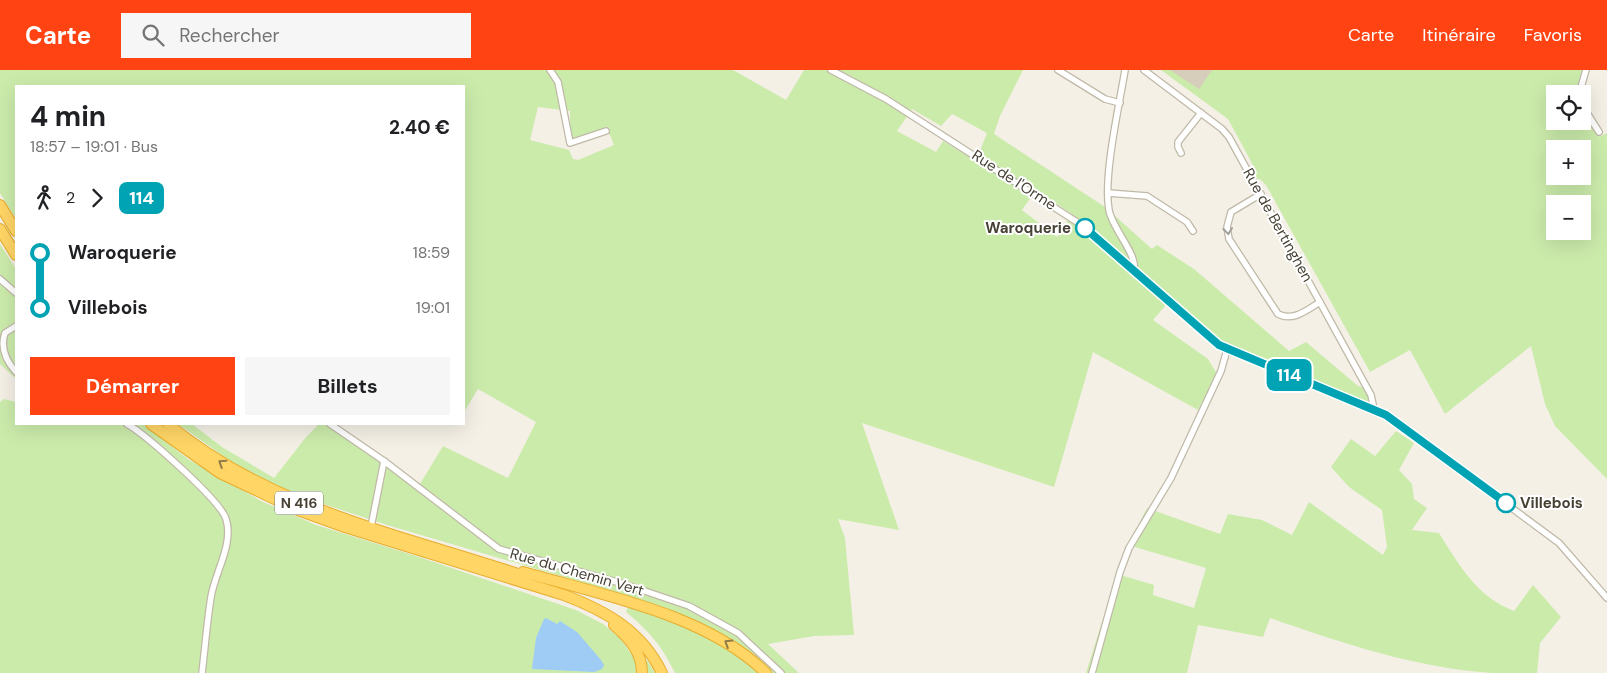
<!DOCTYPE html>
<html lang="fr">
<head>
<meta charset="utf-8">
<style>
	:root { --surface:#fff; --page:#f6f6f6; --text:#202124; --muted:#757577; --accent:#ff4312 }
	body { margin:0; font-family:"DM Sans",sans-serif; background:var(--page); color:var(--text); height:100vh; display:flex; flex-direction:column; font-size:19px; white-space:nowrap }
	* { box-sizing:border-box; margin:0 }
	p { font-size:16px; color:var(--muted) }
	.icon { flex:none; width:28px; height:28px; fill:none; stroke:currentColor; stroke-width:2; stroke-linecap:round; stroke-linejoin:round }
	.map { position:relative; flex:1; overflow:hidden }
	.side { position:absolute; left:15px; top:15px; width:450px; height:340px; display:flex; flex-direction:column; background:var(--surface); border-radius:0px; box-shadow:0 5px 20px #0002 }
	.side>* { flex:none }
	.badge { padding:0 10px; border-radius:8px; font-size:18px; line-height:32px }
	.fabs { position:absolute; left:1546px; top:15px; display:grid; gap:10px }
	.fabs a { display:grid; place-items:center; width:45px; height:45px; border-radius:0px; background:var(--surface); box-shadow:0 5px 20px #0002; font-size:25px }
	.map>.badge { position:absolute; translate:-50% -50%; box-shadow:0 0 0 2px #fff }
	.legs { display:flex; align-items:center; gap:8px; height:55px; padding:0 15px; font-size:16px }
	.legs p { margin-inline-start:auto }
	.headline { display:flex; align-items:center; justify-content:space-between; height:85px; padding:0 15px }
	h1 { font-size:28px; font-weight:700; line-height:38px }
	.action { display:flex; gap:10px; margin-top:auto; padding:10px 15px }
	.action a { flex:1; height:58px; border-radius:0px; background:var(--accent); color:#fff; font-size:20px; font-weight:700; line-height:58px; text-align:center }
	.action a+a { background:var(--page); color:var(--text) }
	ul { padding:0 15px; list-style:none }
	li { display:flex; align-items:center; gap:18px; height:55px; font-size:19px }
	li i { display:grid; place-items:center; width:8px; height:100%; margin:0 6px; background:currentColor }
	li i::after { content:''; width:12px; height:12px; margin:-6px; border:4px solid; border-radius:50%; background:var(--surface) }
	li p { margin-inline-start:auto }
	li:first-child i { background:linear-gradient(#0000 50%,currentColor 0) }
	li:last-child i { background:linear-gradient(currentColor 50%,#0000 0) }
	header { display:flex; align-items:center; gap:30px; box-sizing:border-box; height:70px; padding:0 25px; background:var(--accent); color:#fff }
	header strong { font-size:24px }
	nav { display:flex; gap:28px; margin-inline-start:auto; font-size:18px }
	.search { width:350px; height:45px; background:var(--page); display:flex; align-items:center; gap:12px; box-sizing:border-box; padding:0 18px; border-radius:0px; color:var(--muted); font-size:19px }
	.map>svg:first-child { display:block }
	.green { fill:#cbebab; fill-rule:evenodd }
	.water { fill:#9eccf5 }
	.building { fill:#d6cdba }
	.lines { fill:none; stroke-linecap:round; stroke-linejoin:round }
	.street-casing { stroke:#c0b9a8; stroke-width:8 }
	.highway-casing { stroke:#e8ad2c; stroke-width:12 }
	.street { stroke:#fff; stroke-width:5.5 }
	.highway { stroke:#ffd566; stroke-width:10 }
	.oneway { stroke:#a3a09a }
	.oneway2 { stroke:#917c48 }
	.line-1-casing { stroke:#fff; stroke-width:11 }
	.line-1 { stroke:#00a3b4; stroke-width:8 }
	.stop-1-dot { fill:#fff; stroke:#00a3b4; stroke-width:2.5 }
	.labels { text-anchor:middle; stroke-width:4; stroke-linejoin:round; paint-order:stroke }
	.shield { fill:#fff; stroke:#7e7a71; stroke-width:1 }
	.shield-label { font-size:14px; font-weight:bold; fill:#474134 }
	.street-label { font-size:15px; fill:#474134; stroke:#fff }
	.stop-label { font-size:15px; font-weight:bold; fill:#474134; stroke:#fff; text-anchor:end }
</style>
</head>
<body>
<header>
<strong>Carte</strong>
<div class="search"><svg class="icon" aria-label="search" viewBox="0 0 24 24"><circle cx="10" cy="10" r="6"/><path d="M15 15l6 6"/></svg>Rechercher</div>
<nav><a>Carte</a><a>Itinéraire</a><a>Favoris</a></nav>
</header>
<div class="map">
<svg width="1607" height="603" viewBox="0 0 1607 603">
	<rect width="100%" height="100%" fill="#f4f0e6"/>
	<g class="green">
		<path d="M0,0H733L786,30L804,0H1023L1000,46L994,64L1105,137L1152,179L1157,175L1194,199L1289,281L1306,272L1358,316L1365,318L1370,328L1367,332L1228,275L1216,268L1172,228L1153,250L1208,289L1217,304L1198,340L1093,282L1054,417L862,353L899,460L838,449L845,468L854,565L814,566L768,574L799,603H675C662,576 649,561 626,542L632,527L387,455L302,427L271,413L230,391L178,354H192L222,377L274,408L307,366L319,354H336L420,414L443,376L508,408L536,352L478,319L464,342V16H16V149L0,123ZM538,37L570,41V57L573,69L607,58L614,75L578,90L573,89L569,80L530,70ZM912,39L941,56L952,44L987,63L976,91L943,71L936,82L897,61ZM1036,120L1072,144L1057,167L1022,140Z"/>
		<path d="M1161,0H1584L1576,24H1555V51H1582L1583,40L1599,67L1607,63V409L1555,356L1545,334L1531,276L1445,344L1410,280L1370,302L1266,115L1260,109L1257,110L1252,101L1255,99L1228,49ZM1555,79H1582V106H1555ZM1555,134H1582V161H1555Z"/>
		<path d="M0,174L16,199V309L0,294Z"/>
		<path d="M4,329L16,332V354H143L188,389L261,431L316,455L413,485L576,540L603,554L621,569L634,588L646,589L655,603H0V332Z"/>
		<path d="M1396,361L1414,373L1399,400L1412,414L1414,429L1427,438L1412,460L1439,463C1460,496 1476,526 1514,541L1533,515L1561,547L1540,573L1537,603C1522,603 1507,603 1492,603C1416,598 1342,573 1270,548L1263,567L1198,555L1187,603H1086L1117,504L1154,515L1153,525L1194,538L1206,498L1128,475L1147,438L1220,464L1228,444L1262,450L1292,465L1309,432L1383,485L1387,477L1382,440L1349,417L1331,397L1351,369L1375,386Z"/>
	</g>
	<path class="water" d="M546,548L557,554L560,551L577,562L601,590L604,595L602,599L594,602L532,599L536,568L544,549Z"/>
	<path class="building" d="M1170,0H1212L1199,19Z"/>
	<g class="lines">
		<defs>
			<g id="street">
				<path d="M550,0L558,12L570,73L606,61"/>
				<path d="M831,0L886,29L1080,154L1128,194L1219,275L1389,347L1559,473L1607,528"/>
				<path d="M1058,0L1105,29L1120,33"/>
				<path d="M1125,0C1119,37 1103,106 1109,140C1112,158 1137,184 1134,199"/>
				<path d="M1144,0L1222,59L1229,67L1371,325L1374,339"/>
				<path d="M1579,24L1586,0"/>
				<path d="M1582,35L1599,62"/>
				<path d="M1181,83L1178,77V72L1201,43"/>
				<path d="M1108,123L1147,126L1187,152L1193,161"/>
				<path d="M1261,124L1231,142L1227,157L1229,169L1278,244C1293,252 1307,240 1320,232"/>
				<path d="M0,209L16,223"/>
				<path d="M16,256L5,263C0,278 6,291 16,302"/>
				<path d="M127,354C145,364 220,430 226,449C234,474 215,502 211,527C207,552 205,578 202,603"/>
				<path d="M330,354L384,391L499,479L624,514L689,536L738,563L781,603"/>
				<path d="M371,457L384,391"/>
				<path d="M1092,603L1120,502L1129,478L1171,408L1221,301L1227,280"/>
			</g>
			<g id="highway">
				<path d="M0,135L16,161"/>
				<path d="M0,159L16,185"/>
				<path d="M151,354L220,403L298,440L345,457L564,525C606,541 642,561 662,603"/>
				<path d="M168,354C271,440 403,465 527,507"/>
				<path d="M523,502C602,525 706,544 766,603"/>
				<path d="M614,555C629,568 642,582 642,603"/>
			</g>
		</defs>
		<use href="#street" class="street-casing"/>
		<use href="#highway" class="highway-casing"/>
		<use href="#street" class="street"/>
		<use href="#highway" class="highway"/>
	</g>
	<defs><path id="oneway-chevron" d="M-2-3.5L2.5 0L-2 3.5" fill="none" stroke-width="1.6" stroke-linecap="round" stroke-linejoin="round" transform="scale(1.25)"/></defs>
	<use class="oneway" href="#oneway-chevron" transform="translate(1228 161) rotate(83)"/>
	<g class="oneway2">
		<use href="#oneway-chevron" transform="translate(222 393) rotate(-147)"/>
		<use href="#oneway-chevron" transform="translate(728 573) rotate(-148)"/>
	</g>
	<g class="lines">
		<defs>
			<path id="line-1" d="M1085,158L1219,275L1386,345L1506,433"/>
		</defs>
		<use href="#line-1" class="line-1-casing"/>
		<use href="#line-1" class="line-1"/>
	</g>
	<g class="stop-1-dot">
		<circle cx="1085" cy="158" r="9"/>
		<circle cx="1506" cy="433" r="9"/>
	</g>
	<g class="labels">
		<rect class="shield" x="275" y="421.5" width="48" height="23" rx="4"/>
		<g class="shield-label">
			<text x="299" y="438">N 416</text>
		</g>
		<g class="street-label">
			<text transform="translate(1014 110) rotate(33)" y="5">Rue de l'Orme</text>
			<text transform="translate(1278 155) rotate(61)" y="5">Rue de Bertinghen</text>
			<text transform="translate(577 502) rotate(16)" y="5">Rue du Chemin Vert</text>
		</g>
		<g class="stop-label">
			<text x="1071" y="163">Waroquerie</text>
			<text x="1520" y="438" text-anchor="start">Villebois</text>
		</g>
	</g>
</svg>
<div class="fabs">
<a><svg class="icon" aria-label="locate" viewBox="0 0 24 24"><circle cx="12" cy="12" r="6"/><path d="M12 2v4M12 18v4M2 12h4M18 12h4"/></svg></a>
<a>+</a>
<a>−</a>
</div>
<b class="badge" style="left:1289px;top:305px;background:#00a3b4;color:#fff">114</b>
<section class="side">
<div class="headline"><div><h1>4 min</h1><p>18:57 – 19:01 · Bus</p></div><b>2.40 €</b></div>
<div class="legs"><svg class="icon" aria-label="walk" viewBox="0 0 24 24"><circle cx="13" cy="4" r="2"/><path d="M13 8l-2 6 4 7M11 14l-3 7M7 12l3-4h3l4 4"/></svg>2<svg class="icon" aria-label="forward" viewBox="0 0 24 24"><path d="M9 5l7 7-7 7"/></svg><b class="badge" style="background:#00a3b4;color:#fff">114</b></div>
<ul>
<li><i style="color:#00a3b4"></i><b>Waroquerie</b><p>18:59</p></li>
<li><i style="color:#00a3b4"></i><b>Villebois</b><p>19:01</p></li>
</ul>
<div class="action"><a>Démarrer</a><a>Billets</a></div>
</section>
</div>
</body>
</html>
